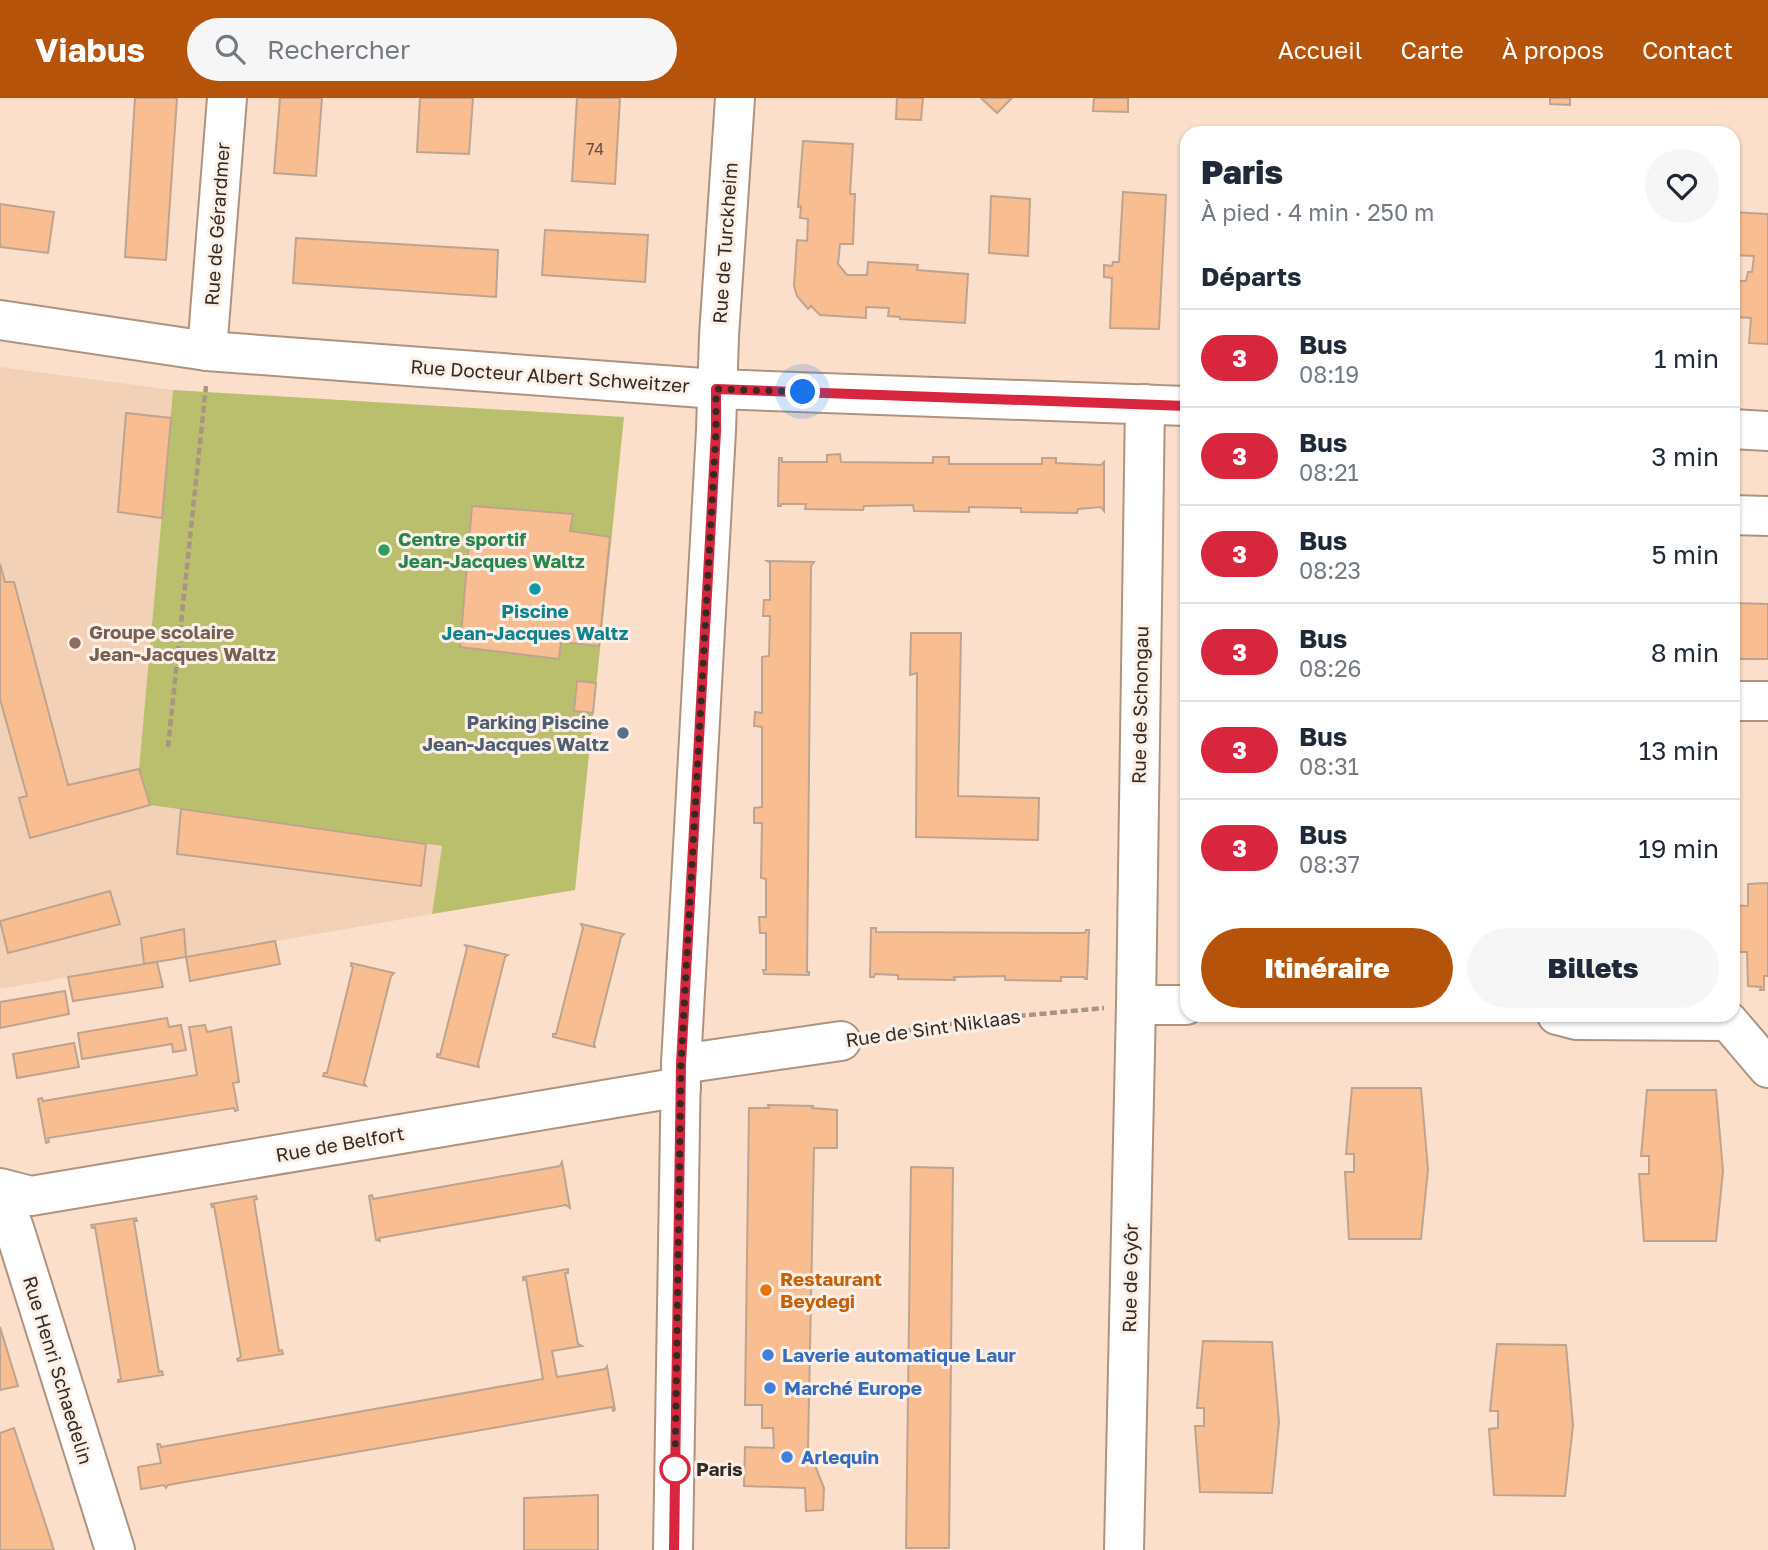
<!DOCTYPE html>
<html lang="fr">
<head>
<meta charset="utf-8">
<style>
	:root { --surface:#fff; --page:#f6f6f7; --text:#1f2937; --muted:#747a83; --line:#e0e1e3; --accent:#b45309 }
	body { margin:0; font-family:"Golos Text",sans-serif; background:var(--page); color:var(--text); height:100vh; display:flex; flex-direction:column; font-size:26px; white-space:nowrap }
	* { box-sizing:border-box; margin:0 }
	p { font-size:23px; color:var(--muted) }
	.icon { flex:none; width:38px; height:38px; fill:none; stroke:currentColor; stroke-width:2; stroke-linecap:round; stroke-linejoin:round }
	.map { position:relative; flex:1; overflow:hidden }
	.panel { position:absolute; left:1180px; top:28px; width:560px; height:896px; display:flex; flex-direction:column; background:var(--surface); border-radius:21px; box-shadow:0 2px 5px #0004 }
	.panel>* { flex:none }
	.badge { padding:0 14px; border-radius:23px; font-size:24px; line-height:46px }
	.you { position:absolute; width:35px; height:35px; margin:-18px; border:5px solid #fff; border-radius:50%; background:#1a73e8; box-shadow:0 0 0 10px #1a73e833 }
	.map>.badge { position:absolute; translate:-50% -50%; box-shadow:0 0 0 4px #fff }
	h2 { padding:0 21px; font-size:26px; line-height:63px }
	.round { display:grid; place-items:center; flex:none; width:74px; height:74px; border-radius:37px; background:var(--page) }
	.summary { display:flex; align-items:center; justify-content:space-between; height:119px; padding:0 21px }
	h1 { font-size:33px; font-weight:800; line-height:52px }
	.button { display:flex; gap:14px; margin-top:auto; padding:14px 21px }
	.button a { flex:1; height:80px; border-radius:42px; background:var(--accent); color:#fff; font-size:28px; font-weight:800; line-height:80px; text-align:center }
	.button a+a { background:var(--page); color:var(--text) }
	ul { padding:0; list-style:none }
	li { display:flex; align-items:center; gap:21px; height:98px; padding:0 21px; border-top:2px solid var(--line) }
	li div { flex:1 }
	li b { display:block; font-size:26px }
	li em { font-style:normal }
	li .badge { min-width:77px; font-weight:700; text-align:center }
	header { display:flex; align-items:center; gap:42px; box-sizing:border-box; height:98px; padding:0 35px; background:var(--accent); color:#fff }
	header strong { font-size:33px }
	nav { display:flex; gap:38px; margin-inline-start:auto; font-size:24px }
	.search { width:490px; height:63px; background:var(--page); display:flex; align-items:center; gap:18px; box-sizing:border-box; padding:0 24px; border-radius:38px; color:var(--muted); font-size:26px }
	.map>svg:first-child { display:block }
	.built { fill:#f3d1b7 }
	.green { fill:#babf6d }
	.building { fill:#f8be91; stroke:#bea490; stroke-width:2 }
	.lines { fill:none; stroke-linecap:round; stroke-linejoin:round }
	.minor-casing { stroke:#ad9380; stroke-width:42 }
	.path { stroke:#a99485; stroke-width:4.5; stroke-dasharray:7 3.5; stroke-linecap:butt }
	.minor { stroke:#fff; stroke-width:38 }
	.line-casing { stroke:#fff; stroke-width:16 }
	.line { stroke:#d7263d; stroke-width:10 }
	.walk { stroke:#362b23; stroke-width:7; stroke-dasharray:0 12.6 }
	.leisure-dot { fill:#2e9e5b; stroke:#fbf0e7; stroke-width:2.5 }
	.culture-dot { fill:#0f9aa8; stroke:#fbf0e7; stroke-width:2.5 }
	.education-dot { fill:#8d6e63; stroke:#fbf0e7; stroke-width:2.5 }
	.service-dot { fill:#5c6f8a; stroke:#fbf0e7; stroke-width:2.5 }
	.food-dot { fill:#e8710a; stroke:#fbf0e7; stroke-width:2.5 }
	.shop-dot { fill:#3f7fe0; stroke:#fbf0e7; stroke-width:2.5 }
	.stop-dot { fill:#fff; stroke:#d7263d; stroke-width:3.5 }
	.labels { text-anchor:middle; stroke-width:6; stroke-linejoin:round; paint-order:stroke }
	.number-label { font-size:16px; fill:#66503e }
	.street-label { font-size:19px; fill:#362b23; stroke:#fbf0e7 }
	.leisure-label { font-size:19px; font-weight:bold; fill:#27864d; stroke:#fbf0e7; text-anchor:start }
	.culture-label { font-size:19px; font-weight:bold; fill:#0d838f; stroke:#fbf0e7 }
	.education-label { font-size:19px; font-weight:bold; fill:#785e54; stroke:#fbf0e7; text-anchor:start }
	.service-label { font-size:19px; font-weight:bold; fill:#4e5e75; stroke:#fbf0e7; text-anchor:end }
	.food-label { font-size:19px; font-weight:bold; fill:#c56008; stroke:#fbf0e7; text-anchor:start }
	.shop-label { font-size:19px; font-weight:bold; fill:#366cbe; stroke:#fbf0e7; text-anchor:start }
	.stop-label { font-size:19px; font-weight:bold; fill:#362b23; stroke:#fbf0e7; text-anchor:start }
</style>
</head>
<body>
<header>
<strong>Viabus</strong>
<div class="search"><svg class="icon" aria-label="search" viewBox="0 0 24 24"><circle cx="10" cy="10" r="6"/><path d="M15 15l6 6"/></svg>Rechercher</div>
<nav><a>Accueil</a><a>Carte</a><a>À propos</a><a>Contact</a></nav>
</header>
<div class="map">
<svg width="1768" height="1452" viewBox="0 0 1768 1452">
	<rect width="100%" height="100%" fill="#fbdfca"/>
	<path class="built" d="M0,269L173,292L139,671L150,707L442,748L432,816L0,891Z"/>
	<path class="green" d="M173,292L624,319L575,792L432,816L442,748L150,707L139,671Z"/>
	<g class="building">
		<path d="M135,0H177L166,162L125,159Z"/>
		<path d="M280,0H322L316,78L274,75Z"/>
		<path d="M420,0H473L469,56L417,54Z"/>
		<path d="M577,0H620L615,86L572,83Z"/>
		<path d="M897,0H923L921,22L896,21Z"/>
		<path d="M981,0H1012L997,15Z"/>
		<path d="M1094,0H1128V14L1093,13Z"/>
		<path d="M1550,0H1570V7L1550,6Z"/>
		<path d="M803,43L853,46L850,96H855L853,146H840L838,166L847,177H867L868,164L918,167L917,172L968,176L965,225L900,221V219L888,218L889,210L866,209V220L820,217L811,208L808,211L797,198L794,188L797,142L807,143L808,121L800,120L801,108L798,109Z"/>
		<path d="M1123,94L1166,97L1159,231L1110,230L1112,180L1104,179V167L1112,168L1113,164H1119Z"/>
		<path d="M991,98L1030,101L1028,158L989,155Z"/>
		<path d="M0,106L54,114L48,155L0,149Z"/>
		<path d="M1732,114L1768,116V246L1749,245L1751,220L1738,219L1739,183H1746L1748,174H1752L1754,158L1732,157Z"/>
		<path d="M545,132L648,137L645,184L542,177Z"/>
		<path d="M296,140L498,152L496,199L293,185Z"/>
		<path d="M126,315L171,320L162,420L118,414Z"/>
		<path d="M840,356L841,364L933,365V359H949V366H1042V360H1056V365L1101,367L1104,364V413L1101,409L1078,411L1077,415L1021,414V410L969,409V414L914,413L913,407L864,408L863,412L805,411L806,406H781V408H778L779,360H782V364H827V357Z"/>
		<path d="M472,408L573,416L570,433L610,439L599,548L561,544L559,561L460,549Z"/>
		<path d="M767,463L814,464L811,468L807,874H809V877L764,876L763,872H766V835H760L759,819H766V781L761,780L762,725H754V710L762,709V629L754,628L755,614L762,615V559L769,558L770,518H763L764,502H770V465Z"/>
		<path d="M0,466L5,484H14L68,687L139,671L150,707L30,740L19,700L27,698L0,601Z"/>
		<path d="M1732,505L1768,506V561H1732Z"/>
		<path d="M911,535H961L958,698L1039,700L1038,742L916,739L917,575L910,577Z"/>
		<path d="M577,583L596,585L593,615L574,613Z"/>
		<path d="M181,711L426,746L421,788L177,756Z"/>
		<path d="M1768,785V878H1764V892H1760L1761,889L1748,888L1747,854H1732V807L1748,808V786Z"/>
		<path d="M110,793L120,826L8,855L0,823Z"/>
		<path d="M581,826L624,836L621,839L594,946L595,949L553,939V936H556L583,830Z"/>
		<path d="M871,830H876V834L1085,835L1086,832H1089L1087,881H1085L1084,879H1061V883L1005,882V878L954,879L955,882L898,881V877L875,876L874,879H870Z"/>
		<path d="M184,831L186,859L144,866L141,840Z"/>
		<path d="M275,843L280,866L190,883L186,859Z"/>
		<path d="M465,847L508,857L505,859L478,966L479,969L437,959V956L440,957L467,850Z"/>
		<path d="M157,864L163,889L73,903L68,879Z"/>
		<path d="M351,865L394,875L391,878L364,985L366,988L323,978L324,975H327L353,869L351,868Z"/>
		<path d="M65,893L69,916L0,930V904Z"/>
		<path d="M167,920L169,929L181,927L186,952L173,954L172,946L82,961L78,935Z"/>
		<path d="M205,927L207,934L231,929L239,984L233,985L238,1012L235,1013L234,1010L48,1040L49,1044L46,1045L38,1001L42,1000L43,1003L197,977L189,929Z"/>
		<path d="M74,945L79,969L17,980L13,956Z"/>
		<path d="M1352,990H1421L1428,1071L1421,1141H1349L1345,1074H1354V1056H1346Z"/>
		<path d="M1647,992H1716L1723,1073L1716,1143H1644L1639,1076H1649V1058H1641Z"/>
		<path d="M768,1007L813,1008L812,1010L837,1012V1050H814L808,1350L824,1390L823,1412L806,1413L805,1390L744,1388L745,1349L774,1350L773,1330H762V1307H745L749,1010H769Z"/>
		<path d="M562,1064L570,1110L566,1107L379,1140L380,1143L376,1142L369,1098L372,1097L373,1101L560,1068Z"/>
		<path d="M911,1069L953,1070L949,1450H906Z"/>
		<path d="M256,1098L257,1101L254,1102L279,1253L282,1252L283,1256L238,1263L237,1261L241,1259L214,1108L212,1109L211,1106Z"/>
		<path d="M136,1120L137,1123H134L159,1274L162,1273L163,1277L118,1284V1282L121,1281L95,1129L92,1130L91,1127Z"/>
		<path d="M568,1171V1175H565L578,1246L582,1248L552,1253L557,1279L605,1271L607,1268L615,1312L613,1313L612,1309L168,1387L166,1390L164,1387L141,1391L138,1369L161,1365L157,1346H160L161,1349L543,1281L526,1181L523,1182V1179Z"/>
		<path d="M0,1229L18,1288L0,1292Z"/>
		<path d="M1203,1243L1272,1244L1279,1324L1272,1395L1200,1394L1195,1328H1204V1310H1197Z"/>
		<path d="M1497,1246L1566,1247L1573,1327L1565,1398L1494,1397L1489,1331L1498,1330V1313H1490Z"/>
		<path d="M14,1330L54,1452H0V1335Z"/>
		<path d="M598,1397V1452H524V1400Z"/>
	</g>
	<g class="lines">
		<defs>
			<g id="minor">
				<path d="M0,222L207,253L716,291L1186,308"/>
				<path d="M207,253L227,0"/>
				<path d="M1732,331L1768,333"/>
				<path d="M1732,417L1768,418"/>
				<path d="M1732,603H1768"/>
				<path d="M1136,907H1186"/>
				<path d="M1557,917L1576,922L1728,923L1768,970"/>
				<path d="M681,966L841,943"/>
				<path d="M0,1090L31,1098L681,989"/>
				<path d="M0,1092L14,1130L115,1452"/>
				<path d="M673,1452L681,966L716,333L719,238L735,0"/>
				<path d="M1124,1452L1136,907L1145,306"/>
			</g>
		</defs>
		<use href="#minor" class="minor-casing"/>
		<g class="path">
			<path d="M168,649L206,288"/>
			<path d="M873,938L976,922L1104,910"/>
		</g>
		<use href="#minor" class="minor"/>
	</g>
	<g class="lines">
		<defs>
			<path id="line" d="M674,1452L681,966L716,333V291L1186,308"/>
		</defs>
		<use href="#line" class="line-casing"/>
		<use href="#line" class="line"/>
		<path class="walk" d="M675,1371L681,966L716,333V291L803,294"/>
	</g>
	<circle class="leisure-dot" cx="384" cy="452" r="7"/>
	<circle class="culture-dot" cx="535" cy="491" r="7"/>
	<circle class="education-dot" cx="75" cy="545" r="7"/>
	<circle class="service-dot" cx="623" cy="635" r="7"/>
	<circle class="food-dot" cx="766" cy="1192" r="7"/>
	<g class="shop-dot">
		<circle cx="768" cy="1257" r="7"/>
		<circle cx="770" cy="1290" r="7"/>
		<circle cx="787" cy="1359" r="7"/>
	</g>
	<circle class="stop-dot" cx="675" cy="1371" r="14"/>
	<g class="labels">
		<g class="number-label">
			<text x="595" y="57">74</text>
		</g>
		<g class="street-label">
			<text transform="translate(217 126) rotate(-86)" y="7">Rue de Gérardmer</text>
			<text transform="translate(725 145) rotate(-86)" y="7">Rue de Turckheim</text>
			<text transform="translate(550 278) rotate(4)" y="7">Rue Docteur Albert Schweitzer</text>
			<text transform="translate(1140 607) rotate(-89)" y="7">Rue de Schongau</text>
			<text transform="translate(933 930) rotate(-8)" y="7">Rue de Sint Niklaas</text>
			<text transform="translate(340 1046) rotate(-10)" y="7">Rue de Belfort</text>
			<text transform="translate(1130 1180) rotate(-89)" y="7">Rue de Gyôr</text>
			<text transform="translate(58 1272) rotate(73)" y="7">Rue Henri Schaedelin</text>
		</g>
		<g class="leisure-label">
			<text x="398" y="448">Centre sportif<tspan x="398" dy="22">Jean-Jacques Waltz</tspan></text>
		</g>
		<g class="culture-label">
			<text x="535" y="520">Piscine<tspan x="535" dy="22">Jean-Jacques Waltz</tspan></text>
		</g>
		<g class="education-label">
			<text x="89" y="541">Groupe scolaire<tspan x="89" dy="22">Jean-Jacques Waltz</tspan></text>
		</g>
		<g class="service-label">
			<text x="609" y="631">Parking Piscine<tspan x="609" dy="22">Jean-Jacques Waltz</tspan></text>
		</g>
		<g class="food-label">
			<text x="780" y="1188">Restaurant<tspan x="780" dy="22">Beydegi</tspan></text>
		</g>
		<g class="shop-label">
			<text x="782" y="1264">Laverie automatique Laur</text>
			<text x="784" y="1297">Marché Europe</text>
			<text x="801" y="1366">Arlequin</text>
		</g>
		<g class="stop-label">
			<text x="696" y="1378">Paris</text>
		</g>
	</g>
</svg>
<div class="you" style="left:803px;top:294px"></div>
<section class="panel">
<div class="summary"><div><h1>Paris</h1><p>À pied · 4 min · 250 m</p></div><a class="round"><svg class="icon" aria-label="heart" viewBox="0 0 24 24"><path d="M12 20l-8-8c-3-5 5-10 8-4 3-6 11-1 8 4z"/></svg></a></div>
<h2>Départs</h2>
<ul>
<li><span class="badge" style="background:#d7263d;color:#fff">3</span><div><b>Bus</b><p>08:19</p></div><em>1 min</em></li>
<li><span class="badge" style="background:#d7263d;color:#fff">3</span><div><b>Bus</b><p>08:21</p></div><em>3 min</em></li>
<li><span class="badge" style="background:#d7263d;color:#fff">3</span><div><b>Bus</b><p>08:23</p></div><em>5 min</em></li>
<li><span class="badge" style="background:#d7263d;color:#fff">3</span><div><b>Bus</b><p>08:26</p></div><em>8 min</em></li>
<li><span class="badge" style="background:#d7263d;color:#fff">3</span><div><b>Bus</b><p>08:31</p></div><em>13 min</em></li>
<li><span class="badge" style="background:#d7263d;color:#fff">3</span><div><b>Bus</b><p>08:37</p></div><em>19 min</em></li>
</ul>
<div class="button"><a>Itinéraire</a><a>Billets</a></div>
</section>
</div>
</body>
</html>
